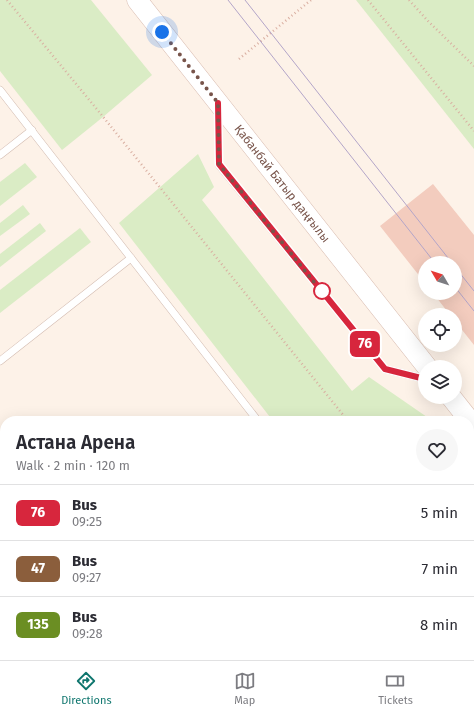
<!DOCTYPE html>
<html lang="en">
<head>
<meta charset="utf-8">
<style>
	:root { --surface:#fff; --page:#f7f7f7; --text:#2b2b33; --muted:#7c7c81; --line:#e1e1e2; --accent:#0f766e }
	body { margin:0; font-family:"Fira Sans",sans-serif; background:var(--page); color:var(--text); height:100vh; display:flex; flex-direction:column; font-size:15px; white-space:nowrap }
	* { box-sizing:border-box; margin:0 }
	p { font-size:13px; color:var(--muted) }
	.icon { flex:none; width:22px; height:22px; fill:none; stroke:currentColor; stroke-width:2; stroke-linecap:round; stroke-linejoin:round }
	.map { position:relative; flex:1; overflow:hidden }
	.drawer { position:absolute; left:0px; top:416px; width:474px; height:244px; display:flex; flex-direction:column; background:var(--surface); border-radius:16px 16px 0 0; box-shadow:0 4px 16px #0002 }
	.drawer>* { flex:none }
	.badge { padding:0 8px; border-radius:6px; font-size:14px; line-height:26px }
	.needle { width:26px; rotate:309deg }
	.tools { position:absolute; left:418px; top:256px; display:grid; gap:8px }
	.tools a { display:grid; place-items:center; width:44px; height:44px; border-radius:50%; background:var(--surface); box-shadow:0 4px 16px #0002; font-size:20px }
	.you { position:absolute; width:20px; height:20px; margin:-10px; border:3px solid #fff; border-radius:50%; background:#1a73e8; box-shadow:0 0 0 6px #1a73e833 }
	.map>.badge { position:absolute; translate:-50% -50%; box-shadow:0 0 0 2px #fff }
	.round { display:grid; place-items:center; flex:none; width:42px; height:42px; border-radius:21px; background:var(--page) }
	.head { display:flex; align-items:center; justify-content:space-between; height:68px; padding:0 16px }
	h1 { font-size:19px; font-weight:600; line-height:30px }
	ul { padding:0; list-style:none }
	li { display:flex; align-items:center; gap:12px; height:56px; padding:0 16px; border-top:1px solid var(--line) }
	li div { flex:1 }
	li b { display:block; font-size:15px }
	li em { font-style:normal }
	li .badge { min-width:44px; font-weight:700; text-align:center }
	.tabs { display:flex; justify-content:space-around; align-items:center; height:56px; border-top:1px solid var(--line); background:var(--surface); font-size:11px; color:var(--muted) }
	.tabs a { display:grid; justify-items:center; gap:2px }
	.tabs .current { color:var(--accent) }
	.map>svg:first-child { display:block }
	.green { fill:#daecc5 }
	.building { fill:#f3ccbe }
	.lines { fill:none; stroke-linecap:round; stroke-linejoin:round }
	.service-casing { stroke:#d2baaf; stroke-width:8 }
	.secondary-casing { stroke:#d8bbaf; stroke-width:21 }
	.path { stroke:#d9afa1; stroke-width:2.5; stroke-dasharray:1 3; stroke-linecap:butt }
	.service { stroke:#fff; stroke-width:7 }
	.secondary { stroke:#fff; stroke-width:20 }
	.tram { stroke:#b3a5c8; stroke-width:1 }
	.line-casing { stroke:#fff; stroke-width:9 }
	.line { stroke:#d7263d; stroke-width:6 }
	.walk { stroke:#78544a; stroke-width:4; stroke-dasharray:0 7.2 }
	.stop-dot { fill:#fff; stroke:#d7263d; stroke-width:2 }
	.labels { text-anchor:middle; stroke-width:3; stroke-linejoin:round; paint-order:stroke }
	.street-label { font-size:12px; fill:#78544a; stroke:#fff6ef }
</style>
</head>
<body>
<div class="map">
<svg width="474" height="660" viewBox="0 0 474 660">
	<rect width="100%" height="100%" fill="#fdf2e8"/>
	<g class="green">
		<path d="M0,0H91L152,75L103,117L62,150L0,71Z"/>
		<path d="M356,0H474V149Z"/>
		<path d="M198,154L214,187L202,200L352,391L369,377L427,417L425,421H273L119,223Z"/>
		<path d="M25,163L37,177L0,206V182Z"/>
		<path d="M23,205L30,214L0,236V223Z"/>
		<path d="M40,223L46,231L0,267V254Z"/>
		<path d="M80,228L91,242L0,313V290Z"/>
		<path d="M469,481L474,487V607L469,601Z"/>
		<path d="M177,655H219L213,660H170Z"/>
		<path d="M241,655H330L327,660H234Z"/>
	</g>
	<path class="building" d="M433,184L474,235V345L455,321V315H450L433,293H455V263H425V283L380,226Z"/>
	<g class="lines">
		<defs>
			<g id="service">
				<path d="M0,90L258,421"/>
				<path d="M219,111V165L385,369L425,379"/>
				<path d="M0,155L32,130"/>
				<path d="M0,361L131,258"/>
				<path d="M469,543L474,550"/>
				<path d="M409,655L413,660"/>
				<path d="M155,660L162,655"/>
			</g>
			<g id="secondary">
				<path id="s1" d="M137,0L427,367"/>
				<path d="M451,397L474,426"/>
			</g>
		</defs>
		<use href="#service" class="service-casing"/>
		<use href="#secondary" class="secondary-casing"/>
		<g class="path">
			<path d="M7,0L100,113L348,421"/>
			<path d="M368,0L474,131"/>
			<path d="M409,0L428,21L474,66"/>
			<path d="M239,59L311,0"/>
			<path d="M363,655L367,660"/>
			<path d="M212,660L218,655"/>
			<path d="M343,660L347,655"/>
		</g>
		<use href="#service" class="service"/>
		<use href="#secondary" class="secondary"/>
		<g class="tram">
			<path d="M228,0L435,263"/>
			<path d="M245,0L452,263"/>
			<path d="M455,267L474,291"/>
			<path d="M455,287L474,311"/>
		</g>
	</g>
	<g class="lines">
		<defs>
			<path id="line" d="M218,103L219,164L385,369L425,379"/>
		</defs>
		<use href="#line" class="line-casing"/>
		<use href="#line" class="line"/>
		<path class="walk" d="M162,32L218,103L219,164L326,297L322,291"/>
	</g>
	<circle class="stop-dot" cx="322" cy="291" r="8"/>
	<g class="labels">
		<g class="street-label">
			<text dy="4" stroke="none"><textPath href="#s1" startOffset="234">Қабанбай Батыр даңғылы</textPath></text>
		</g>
	</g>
</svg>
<div class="tools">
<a><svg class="needle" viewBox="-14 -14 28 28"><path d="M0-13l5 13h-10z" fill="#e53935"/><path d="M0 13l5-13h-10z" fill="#7c7c81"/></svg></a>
<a><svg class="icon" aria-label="locate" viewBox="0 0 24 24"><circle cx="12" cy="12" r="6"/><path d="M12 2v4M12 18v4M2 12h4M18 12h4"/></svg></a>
<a><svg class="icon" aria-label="layers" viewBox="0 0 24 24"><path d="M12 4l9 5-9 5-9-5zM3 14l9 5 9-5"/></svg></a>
</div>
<div class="you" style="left:162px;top:32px"></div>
<b class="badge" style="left:365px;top:344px;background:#d7263d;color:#fff">76</b>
<section class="drawer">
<div class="head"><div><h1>Астана Арена</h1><p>Walk · 2 min · 120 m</p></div><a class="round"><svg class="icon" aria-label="heart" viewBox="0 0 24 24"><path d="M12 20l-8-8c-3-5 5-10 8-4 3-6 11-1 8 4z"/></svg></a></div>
<ul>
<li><span class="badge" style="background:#d7263d;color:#fff">76</span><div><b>Bus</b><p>09:25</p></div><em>5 min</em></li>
<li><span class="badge" style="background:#8b5e3c;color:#fff">47</span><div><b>Bus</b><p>09:27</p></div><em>7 min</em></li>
<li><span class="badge" style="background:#6b8e23;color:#fff">135</span><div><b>Bus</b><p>09:28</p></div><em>8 min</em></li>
</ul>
</section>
</div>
<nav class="tabs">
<a class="current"><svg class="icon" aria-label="directions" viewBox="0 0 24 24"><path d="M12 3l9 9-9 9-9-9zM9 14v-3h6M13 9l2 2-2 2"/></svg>Directions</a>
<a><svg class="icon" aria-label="map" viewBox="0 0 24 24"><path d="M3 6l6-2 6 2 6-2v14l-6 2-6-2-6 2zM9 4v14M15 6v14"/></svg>Map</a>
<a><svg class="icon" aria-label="tickets" viewBox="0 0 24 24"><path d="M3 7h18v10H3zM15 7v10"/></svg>Tickets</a>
</nav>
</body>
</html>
